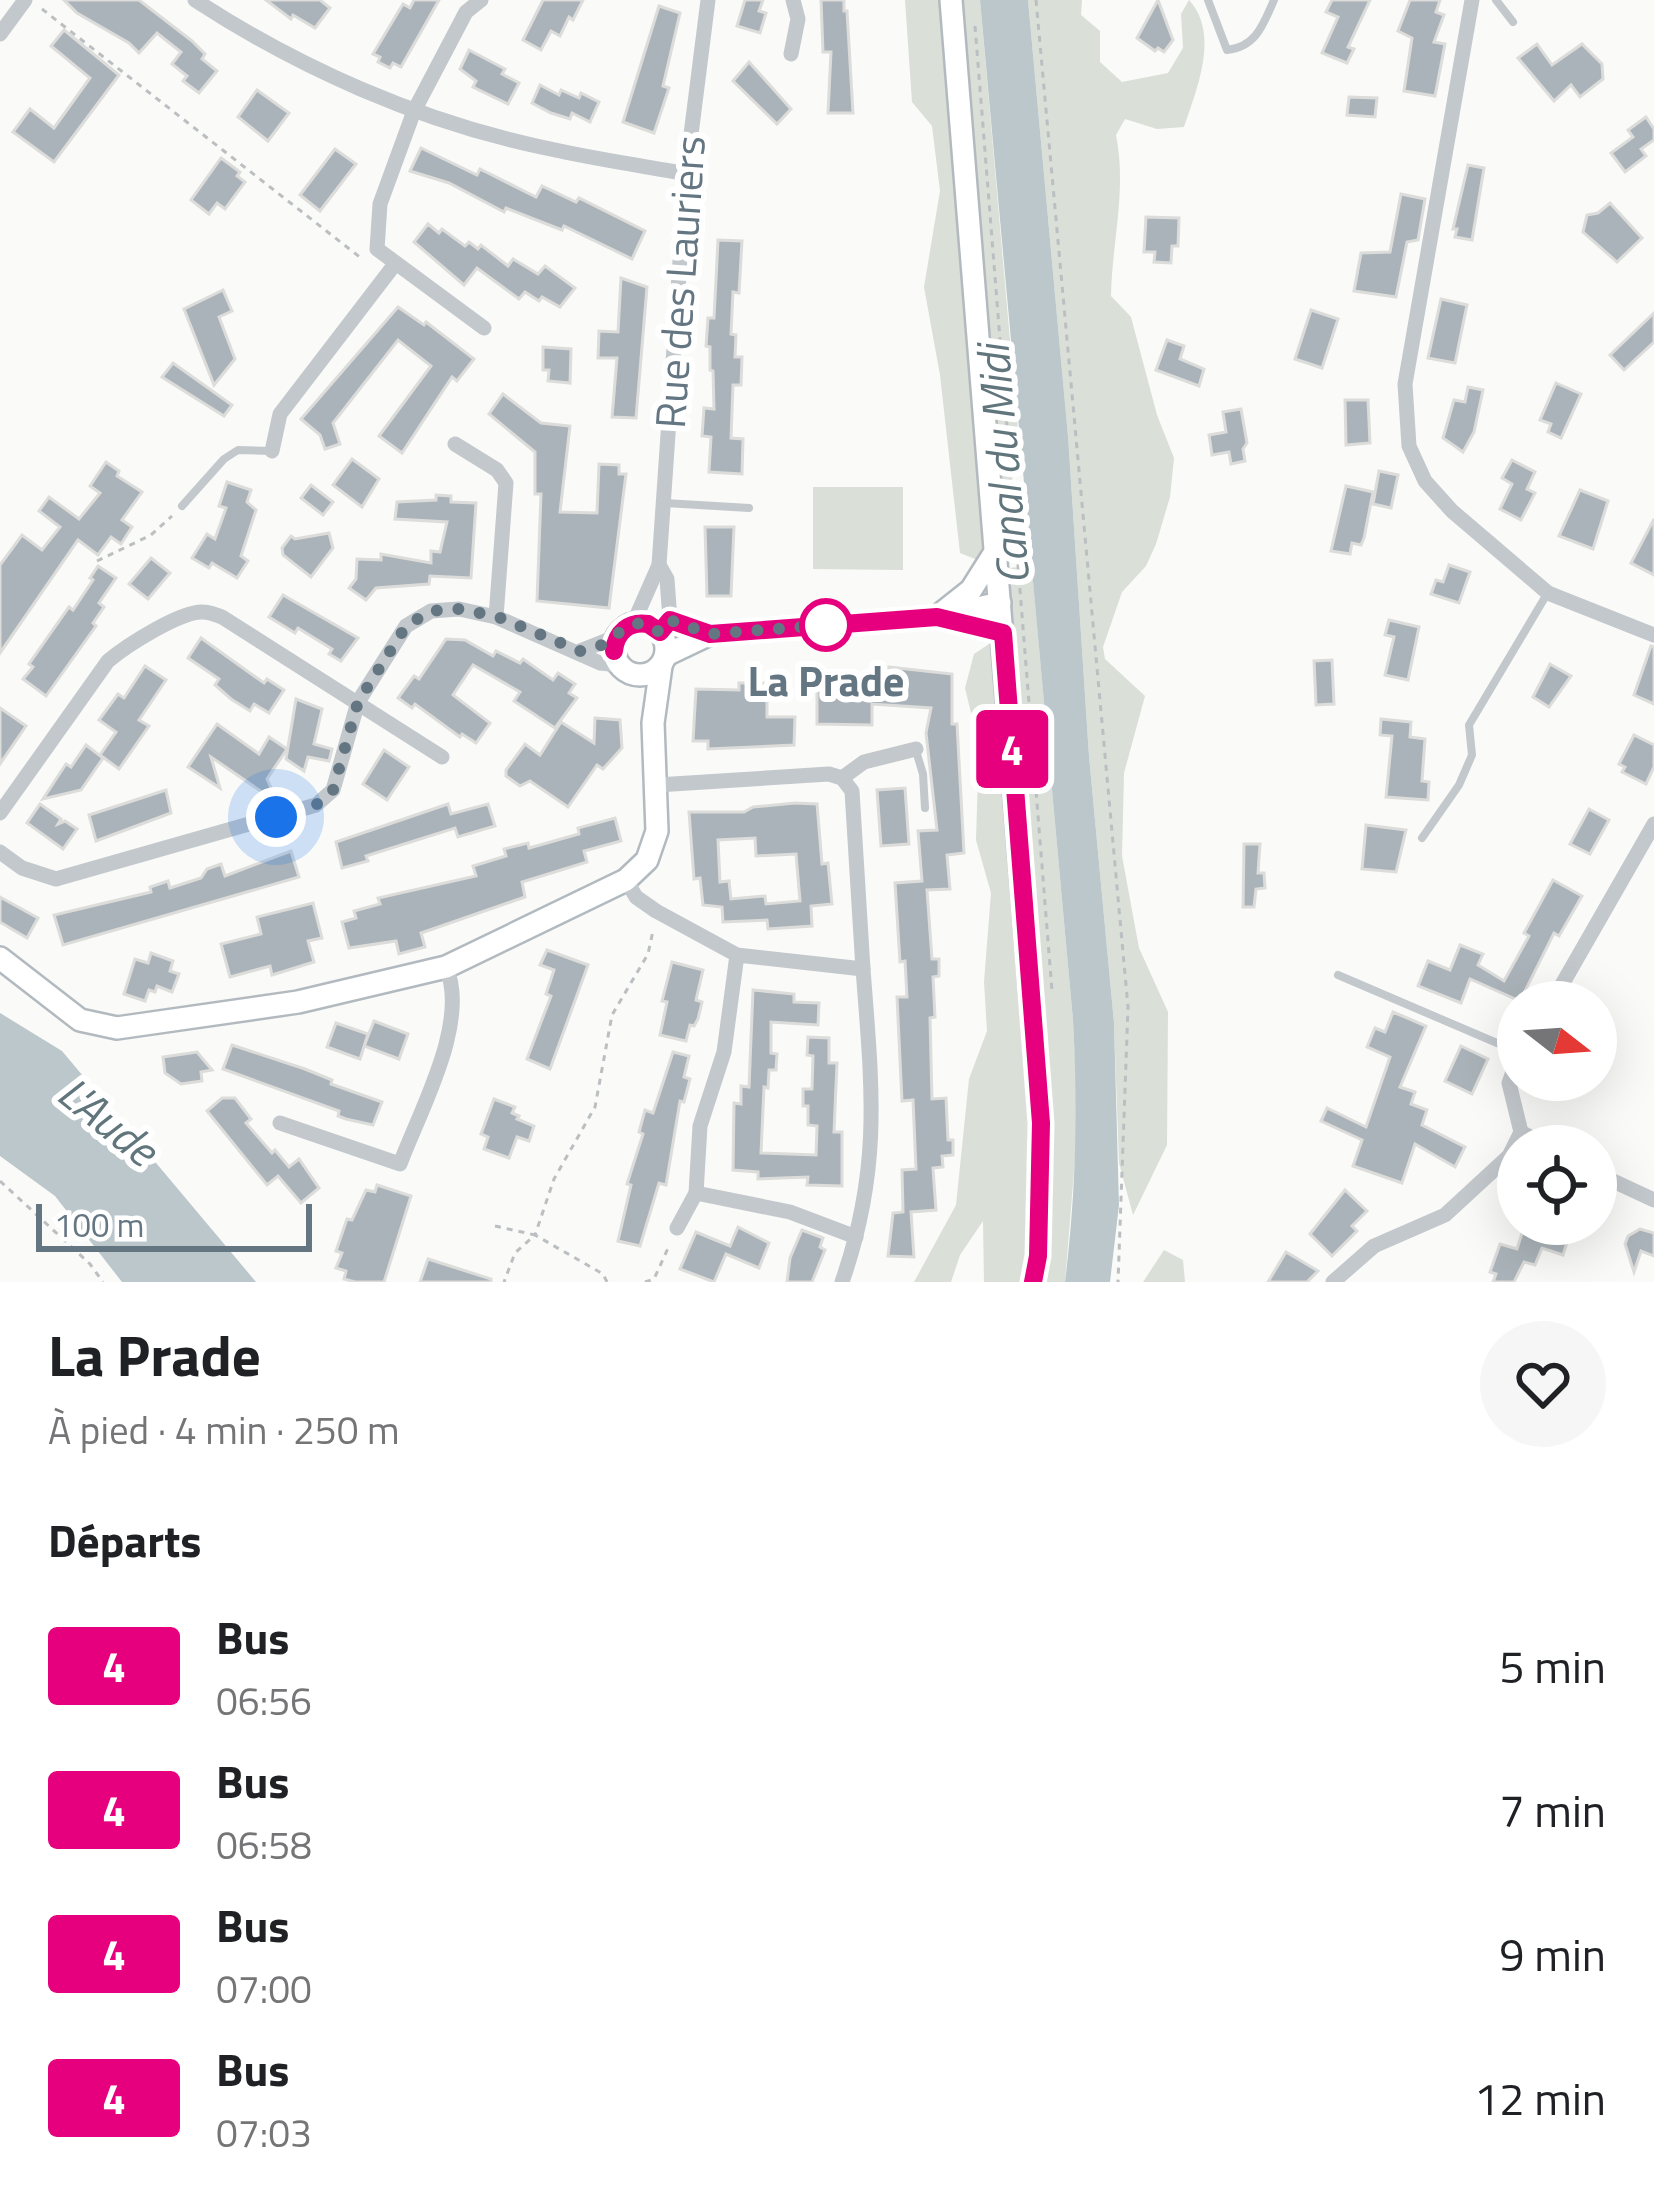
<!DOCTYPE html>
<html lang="fr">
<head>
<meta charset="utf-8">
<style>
	:root { --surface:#fff; --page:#f6f6f6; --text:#202124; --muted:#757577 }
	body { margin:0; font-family:"Titillium Web",sans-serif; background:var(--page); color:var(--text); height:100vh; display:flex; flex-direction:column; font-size:45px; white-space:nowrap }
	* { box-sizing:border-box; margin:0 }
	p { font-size:39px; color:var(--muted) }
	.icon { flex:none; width:66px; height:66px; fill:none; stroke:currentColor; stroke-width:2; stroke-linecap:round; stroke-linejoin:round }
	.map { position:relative; height:1282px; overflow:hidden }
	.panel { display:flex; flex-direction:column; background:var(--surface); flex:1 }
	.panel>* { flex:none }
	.badge { padding:0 24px; border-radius:9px; font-size:42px; line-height:78px }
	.needle { width:78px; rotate:107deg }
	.fabs { position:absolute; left:1497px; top:981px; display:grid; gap:24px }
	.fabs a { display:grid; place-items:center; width:120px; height:120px; border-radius:50%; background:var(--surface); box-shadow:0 12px 48px #0002; font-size:60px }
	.scale { position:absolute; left:36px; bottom:30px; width:276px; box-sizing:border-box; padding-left:12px; border:6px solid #657683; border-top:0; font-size:33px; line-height:42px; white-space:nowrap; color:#657683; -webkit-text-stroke:9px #fff; paint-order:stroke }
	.you { position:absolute; width:60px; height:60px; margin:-30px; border:9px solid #fff; border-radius:50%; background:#1a73e8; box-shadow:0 0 0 18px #1a73e833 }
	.map>.badge { position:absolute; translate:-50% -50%; box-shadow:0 0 0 6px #fff }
	h2 { padding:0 48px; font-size:45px; line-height:108px }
	.round { display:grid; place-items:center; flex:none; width:126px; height:126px; border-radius:63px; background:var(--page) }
	.overview { display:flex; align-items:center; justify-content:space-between; height:204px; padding:0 48px }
	h1 { font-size:57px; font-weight:700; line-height:90px }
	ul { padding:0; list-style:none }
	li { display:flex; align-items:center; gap:36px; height:144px; padding:0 48px }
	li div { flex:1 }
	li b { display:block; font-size:45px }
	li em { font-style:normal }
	li .badge { min-width:132px; font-weight:700; text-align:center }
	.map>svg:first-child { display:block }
	.green { fill:#dadfd7 }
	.water { fill:#bbc7cb }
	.building { fill:#aab3b9; stroke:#dcdcda; stroke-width:3; fill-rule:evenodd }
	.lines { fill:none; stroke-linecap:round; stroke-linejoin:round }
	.secondary-casing { stroke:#b3babf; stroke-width:26 }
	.path { stroke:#bbbfc2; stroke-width:3; stroke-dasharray:6 6; stroke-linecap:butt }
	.lane { stroke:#c3c8cc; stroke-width:8 }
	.street { stroke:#c3c8cc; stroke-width:15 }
	.secondary { stroke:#fff; stroke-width:21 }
	.line-casing { stroke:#fff; stroke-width:27 }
	.line { stroke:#e6007e; stroke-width:18 }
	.walk { stroke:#657683; stroke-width:12; stroke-dasharray:0 21.6 }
	.stop-dot { fill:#fff; stroke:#e6007e; stroke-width:6 }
	.labels { text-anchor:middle; stroke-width:12; stroke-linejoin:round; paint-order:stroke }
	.street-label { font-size:42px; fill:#657683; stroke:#fff }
	.stop-label { font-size:42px; font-weight:bold; fill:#657683; stroke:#fff }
	.water-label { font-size:45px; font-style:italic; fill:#60757c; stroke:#fff }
</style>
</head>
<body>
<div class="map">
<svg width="1654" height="1282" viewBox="0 0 1654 1282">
	<rect width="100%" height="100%" fill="#fafaf8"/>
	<g class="green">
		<path d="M905,0H980L1020,454L985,563L960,553L940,375L924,287L940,191L932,126L912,102Z"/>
		<path d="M1028,0H1082L1081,15L1100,31V62L1122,82L1168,73L1183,48L1181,14L1189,0C1220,34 1197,88 1184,127L1157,129L1125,119L1116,135C1127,190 1112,241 1111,296L1131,317L1157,415L1174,458L1170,497L1156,544L1146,566L1122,592L1103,647L1105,659L1145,696L1124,773L1122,856L1139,948L1168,1012L1167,1145L1133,1215L1119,1163L1114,1023L1089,756L1068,436Z"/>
		<path d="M813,487H903V570L813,569Z"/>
		<path d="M1026,566L1033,580L1073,1020L1078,1122L1065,1282H984L983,1221L960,1255L951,1282H914L956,1205L969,1079L987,1031L984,982L991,893L976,840L979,746L965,688L974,654L992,642L989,591L1010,568Z"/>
		<path d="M1164,1250L1183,1260L1185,1282H1143Z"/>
	</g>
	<g class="water">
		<path d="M980,0H1028L1068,436L1089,756L1114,1023L1119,1205L1110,1282H1065C1076,1193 1078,1109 1073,1020Z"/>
		<path d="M0,1013L62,1051L256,1282H122L55,1196L0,1156Z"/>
	</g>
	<g class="building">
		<path d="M64,0H139L192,41L205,54L202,59L217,71L199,93L183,81L187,76L172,64L181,52L157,33L139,53L129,43L77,13Z"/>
		<path d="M266,0H320L330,8L315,28L293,15L291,19Z"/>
		<path d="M414,0H439L401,67L393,63L390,68L378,62L380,57L373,54L403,4L410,8Z"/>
		<path d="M543,0H583L573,20L569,17L560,36L551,31L541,50L523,40Z"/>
		<path d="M745,0H763L759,11L766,13L760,33L737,26Z"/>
		<path d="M821,0H844V11H847L853,113H828L831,52H823Z"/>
		<path d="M1158,0L1173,40L1164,52L1158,48L1155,51L1137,38Z"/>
		<path d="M1332,0H1370L1348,47L1354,49L1347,63L1322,53L1338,17L1326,12Z"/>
		<path d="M1410,0H1440L1436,12L1444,15L1434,42L1445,44L1435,96L1404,91L1412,38L1398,31Z"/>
		<path d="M659,6L680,13L663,86L669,88L654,133L623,122Z"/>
		<path d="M64,30L119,75L54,162L13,132L30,109L54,128L90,78L51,46Z"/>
		<path d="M1537,44L1552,65L1582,44L1602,64L1603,79L1580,97L1571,85L1554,101L1518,58Z"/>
		<path d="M469,50L505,69L502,74L519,83L508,104L473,87L476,81L460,69Z"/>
		<path d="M749,62L791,109L777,124L733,81Z"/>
		<path d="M540,85L559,95L561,90L579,98L581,93L599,102L590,122L572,113L570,119L551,113L532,103Z"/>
		<path d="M257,90L289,113L268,141L238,117Z"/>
		<path d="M1349,97L1377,98L1375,117L1347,115Z"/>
		<path d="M1646,117L1654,129V140L1641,149L1646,156L1625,172L1611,153L1633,137L1628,130Z"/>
		<path d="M421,148L477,175L480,169L536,197L542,186L576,202L579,198L645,231L632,259L564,226L562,230L506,208L504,212L449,183L410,171Z"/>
		<path d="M335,149L356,164L320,211L300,195Z"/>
		<path d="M221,158L240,172L237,176L245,182L225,209L217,203L209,214L191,200Z"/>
		<path d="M1468,165L1484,168L1472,240L1455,237L1457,229H1453Z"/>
		<path d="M1401,194L1425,199L1418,240L1407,242L1396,297L1354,291L1361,253L1390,252Z"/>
		<path d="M1610,203L1642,238L1617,262L1583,232L1587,215L1598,213Z"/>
		<path d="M1146,217L1179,218L1178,246H1172L1171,263L1154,262L1155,252H1144Z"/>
		<path d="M428,224L439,233L442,229L465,246L469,242L478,249L481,245L508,266L513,259L538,274L545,266L575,288L560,307L542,297L539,301L525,292L519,299L477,268L464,285L414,242Z"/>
		<path d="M718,240L742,241L739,293L733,292L731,334L736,335L735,357H742L741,385H733L731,438L743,439L742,474L709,472L711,437L702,436L704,408L714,409L713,371L710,370V347L706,346L708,318H714Z"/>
		<path d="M621,278L647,287L636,418L612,417L617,358H598L599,331L618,332Z"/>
		<path d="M223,290L232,311L219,317L235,359L214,385L184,309Z"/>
		<path d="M1441,299L1467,305L1455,363L1428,358Z"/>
		<path d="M398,307L424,325L426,322L474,359L457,381L452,377L402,453L379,436L431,366L398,340L333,423L340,444L325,449L320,435L301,419Z"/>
		<path d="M1311,310L1338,319L1322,368L1295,359Z"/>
		<path d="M1654,313V342L1624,370L1610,355Z"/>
		<path d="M1167,340L1184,346L1180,359L1204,369L1199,386L1156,370Z"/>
		<path d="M543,347L571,349L570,383L548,381L549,370H543Z"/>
		<path d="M173,363L232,405L224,416L162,377Z"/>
		<path d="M1556,383L1581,394L1561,438L1548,432L1551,424L1540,420Z"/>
		<path d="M1468,387L1483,390L1474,432L1463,452L1443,438L1454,400L1465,402Z"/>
		<path d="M503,394L541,423L570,426L560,512L597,513L599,464L619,465V474H626L609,608L537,601L541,494H535V452L489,414Z"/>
		<path d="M1345,400H1368L1370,443L1346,445Z"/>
		<path d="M1241,409L1247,443L1243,449L1245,461L1231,464L1229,452L1212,455L1209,435L1226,432L1223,412Z"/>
		<path d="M352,459L379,479L362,507L333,485Z"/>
		<path d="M1512,460L1535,472L1527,489L1535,493L1521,520L1500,509L1512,484L1502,478Z"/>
		<path d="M106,462L119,471L117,476L142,492L122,520L132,527L121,544L111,537L98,555L78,540L0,653V565L22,535L42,550L60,527L39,511L49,497L79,519L100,493L90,486Z"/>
		<path d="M1379,471L1398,475L1391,508L1373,504Z"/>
		<path d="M227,482L251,490L247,502L256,510L241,556L248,561L237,578L212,563L209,568L192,558L207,534L215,539L226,508L219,506Z"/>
		<path d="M311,485L333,502L323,515L301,498Z"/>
		<path d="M1346,486L1373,492L1364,538L1361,545L1352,543L1350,554L1331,551Z"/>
		<path d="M1580,490L1608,501L1593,549L1559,536Z"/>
		<path d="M436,495L451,496V502L476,503L471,578L430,576L429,584L376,588L366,600L349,588L356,579L357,559L381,560V554L431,563V551L440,552L447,522L395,519L397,502L436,500Z"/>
		<path d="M1654,519V575L1631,563Z"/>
		<path d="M705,527H734L731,596H707Z"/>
		<path d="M329,533L333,548L311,577L283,555L282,548L291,536L295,539Z"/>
		<path d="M151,558L170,573L148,599L129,584Z"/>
		<path d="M1449,565L1470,572L1459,603L1431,594L1436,580L1443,582Z"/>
		<path d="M98,566L116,578L99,603L104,607L93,623L96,626L46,696L23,679L33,667L29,664L69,607L73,610L93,580L90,578Z"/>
		<path d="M283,595L358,638L341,661L329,654L332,649L298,628L295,633L269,617Z"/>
		<path d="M1389,620L1419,627L1408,680L1385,675L1394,637L1385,635Z"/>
		<path d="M201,638L264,683L267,679L284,690L269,713L254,704L250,711L231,699L215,685L219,679L188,658Z"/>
		<path d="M446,639L465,640L493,656L496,651L520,663L523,659L553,680L558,673L575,684L569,693L577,698L555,728L514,701L520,692L473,665L453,695L490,723L476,743L462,734L460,737L415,704L412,708L398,698L414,676L419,679Z"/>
		<path d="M1651,646L1654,647V704L1634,695Z"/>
		<path d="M1332,660L1334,704L1316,705L1314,661Z"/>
		<path d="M1550,664L1571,676L1549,707L1533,697Z"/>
		<path d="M145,666L166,680L139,720L149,726L119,769L100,755L116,732L99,720L118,694L124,698Z"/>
		<path d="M889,667L952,674V724H957L964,853L947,855L950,889L927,890L932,959H939V976L933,977L935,1017L930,1018L932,1099L946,1098L948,1140H953V1155L942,1156L943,1167L933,1168L936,1210L911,1212L914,1257L888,1256L893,1213L903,1212L902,1170L916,1169L913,1100L902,1101L897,997H907L905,961L900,962L895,883L922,881L918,831L937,830L926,733L931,708L872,704V725L817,724V687L889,688Z"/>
		<path d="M739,683H767V717H795L794,745L708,749V741H693L696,689L739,690Z"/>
		<path d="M296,699L322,709L314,744L332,749L329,761L308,757L304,771L286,759Z"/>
		<path d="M0,708L26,726L0,764Z"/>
		<path d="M595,718L620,720L622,748L603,769L597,765L568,807L530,781L520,786L506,776V770L525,744L540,755L561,722L594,743Z"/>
		<path d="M1381,719L1411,722L1410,737L1425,739L1422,781L1429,782L1428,800L1386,797L1392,736L1380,735Z"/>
		<path d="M217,724L259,754L269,737L287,749L267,779L278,803L211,757L220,788L188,767Z"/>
		<path d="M1634,735L1654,745V767L1646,784L1622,772L1625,767L1619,764Z"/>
		<path d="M86,745L103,758L81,790L43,799L66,764L71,767Z"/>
		<path d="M384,750L409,767L387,800L363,784Z"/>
		<path d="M905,788L909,844L881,846L877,790Z"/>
		<path d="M166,790L171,813L96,841L89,815Z"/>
		<path d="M795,803L817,804L822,864L828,863L832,904L811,906L812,926L768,929L767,920L723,922L722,907L703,905L700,878L694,879L689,812H744L753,807ZM755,838L756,856L796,854L800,901L766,904L765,896L731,899L729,881L720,882L718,840Z"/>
		<path d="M40,804L61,819L58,824L65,821L77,829L63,849L27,823Z"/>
		<path d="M448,804L451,814L488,804L495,826L458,837L455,828L366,856L368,861L342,868L336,842Z"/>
		<path d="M1589,809L1609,820L1590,854L1570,844Z"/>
		<path d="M615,818L621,841L584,851L587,862L522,882L525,897L421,933L425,947L399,954L396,941L349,948L342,922L356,918L354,911L380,904L378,898L476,876L473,866L506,856L504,849L528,843L529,848L579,834L578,828Z"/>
		<path d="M1366,825L1406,830L1396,872L1362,869Z"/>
		<path d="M1244,844H1260L1258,873H1264L1265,888L1256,889L1254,907H1243Z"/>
		<path d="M291,851L299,877L63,945L54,915L151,892L150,887L168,881L170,888L201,878L207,869L221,864L225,876Z"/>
		<path d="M1553,880L1582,896L1559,936L1554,933L1520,1001L1470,979L1461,1003L1418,986L1428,961L1450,970L1460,945L1483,954L1478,965L1504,981L1529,936L1524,933Z"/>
		<path d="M0,897L38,918L27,938L0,922Z"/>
		<path d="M313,903L322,938L308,941L314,962L272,975L270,966L230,977L221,944L261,934L257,917Z"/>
		<path d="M547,950L588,965L550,1069L527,1059L551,996L546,994L554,970L540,965Z"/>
		<path d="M151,953L173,961L170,971L179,974L172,992L157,986L155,992L149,990L145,1001L124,994L135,959L148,963Z"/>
		<path d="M672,962L703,970L696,1000L702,1002L698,1019L694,1026L690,1025L686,1041L660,1035L667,1002L662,1001Z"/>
		<path d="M753,990L794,994V1002L819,1003L818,1025L771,1022V1053L777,1054L776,1070H769L768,1088L764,1087L761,1153L816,1155L817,1126L808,1125V1106H803V1089H812L813,1056L807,1055L808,1037L829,1038V1063H837L834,1132H842V1186L807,1185L808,1177L758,1179V1172L733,1170L734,1103L741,1104V1086L749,1087Z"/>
		<path d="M1393,1012L1426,1026L1400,1087L1415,1092L1411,1104L1427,1110L1422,1125L1465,1147L1455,1167L1415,1144L1402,1183L1353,1166L1362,1140L1321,1121L1327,1108L1366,1127L1390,1057L1367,1047L1375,1028L1385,1032Z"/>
		<path d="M374,1021L408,1034L399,1059L364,1046Z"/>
		<path d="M336,1023L368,1034L360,1059L327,1047Z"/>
		<path d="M232,1045L305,1069L332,1080L331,1084L382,1102L373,1125L346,1119L338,1116L339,1111L223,1069Z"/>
		<path d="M1461,1046L1488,1059L1472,1094L1445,1081Z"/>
		<path d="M197,1052L212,1070L201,1072L202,1081L181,1084L165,1073L163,1057Z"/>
		<path d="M673,1052L689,1056L684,1077L690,1079L684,1102L680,1101L666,1185L659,1183L640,1246L618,1241L631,1185L627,1184L643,1134L639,1132L645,1110L653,1113Z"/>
		<path d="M222,1098H235L251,1119L246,1123L272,1153L275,1150L289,1167L299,1159L319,1188L301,1203L278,1176L267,1185L207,1111Z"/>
		<path d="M494,1099L515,1107L512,1113L519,1116L517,1119L534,1126L529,1141L517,1137L509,1158L484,1149L488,1137L481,1134Z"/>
		<path d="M377,1185L411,1196L384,1282H355L344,1279L346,1271L336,1268L342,1253L336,1251L347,1219L352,1220L366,1190L375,1192Z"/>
		<path d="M1345,1190L1367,1211L1352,1226L1357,1231L1332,1256L1310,1234Z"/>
		<path d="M1525,1224H1573L1563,1255L1542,1248L1535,1265L1524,1262L1514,1282H1493L1496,1274L1490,1272L1500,1244L1517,1249Z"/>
		<path d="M738,1227L769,1243L759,1268L726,1254L714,1282L680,1269L696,1232L730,1246Z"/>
		<path d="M1640,1229L1654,1233V1256L1641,1251L1634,1272L1625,1244L1628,1236Z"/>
		<path d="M802,1230L823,1238L820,1247L825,1250L812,1282H787L790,1258Z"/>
		<path d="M1286,1252L1298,1259L1318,1271L1307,1282H1268Z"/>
		<path d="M428,1259L491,1279V1282H420Z"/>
	</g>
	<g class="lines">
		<defs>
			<g id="secondary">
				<path d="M951,0L1041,1123L1038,1256L1033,1282"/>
				<path d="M942,613L971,590L995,552"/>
				<path d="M943,618L1003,633"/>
				<circle cx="640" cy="649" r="26"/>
				<path d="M660,632L670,620L710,634"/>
				<path d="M666,655L710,634L937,617L1000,603"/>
				<path d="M0,958L80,1020L117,1028L298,1002L446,967L626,880L647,860L657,831L653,723L661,666"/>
			</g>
		</defs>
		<use href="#secondary" class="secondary-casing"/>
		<g class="path">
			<path d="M1036,0L1128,1007L1118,1282"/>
			<path d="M42,9L361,258"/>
			<path d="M975,26L1052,991"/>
			<path d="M97,561L151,535L172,516"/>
			<path d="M0,1181L90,1264L103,1282"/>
			<path d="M495,1226L535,1235L515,1253L504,1282"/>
			<path d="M607,1282L603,1274L535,1235L554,1179L595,1107L612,1015L648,954L653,931"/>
			<path d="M645,1282L654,1279L669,1246"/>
		</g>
		<g class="lane">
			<path d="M1208,0L1227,50C1256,47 1263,25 1274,0"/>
			<path d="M1496,0L1513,22"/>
			<path d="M665,503L749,508"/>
			<path d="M182,506L224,459L238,450L271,451"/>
			<path d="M916,751L923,774L925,808"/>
			<path d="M1422,838L1459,785L1472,755L1469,725L1547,594"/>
			<path d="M1338,975L1518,1052"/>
		</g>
		<g class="street">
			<path d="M195,0C299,68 419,121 541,147C589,158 638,165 686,174"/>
			<path d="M481,0L466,12L414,111L380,204L377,249L484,328"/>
			<path d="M1472,0L1405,384L1409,446L1425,481L1452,511L1548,593L1654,635"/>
			<path d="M0,34L25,0"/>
			<path d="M791,54L798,19L793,0"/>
			<path d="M455,444L497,470L506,483L496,617"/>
			<path d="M272,451L280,414L395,264"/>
			<path d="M659,565L667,579L670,620"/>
			<path d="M633,624L659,565L686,174L708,0"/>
			<path d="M580,651L618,636"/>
			<path d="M842,778L864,762L916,749"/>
			<path d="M657,785L829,774L842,778L852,791L863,969"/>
			<path d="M0,813L108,661C126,646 180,611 203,612C210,612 216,615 222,617L442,757"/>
			<path d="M0,852L22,868L56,879L316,805L333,790L358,702L406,626L431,611L459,609L496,617L600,663L619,665"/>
			<path d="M626,880L636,897L656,911L737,955L863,969C872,1087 882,1168 842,1282"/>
			<path d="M1552,1002L1654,824"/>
			<path d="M280,1123L400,1164C420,1110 470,1022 446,967"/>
			<path d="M1521,1132L1547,1146"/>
			<path d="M1596,1173L1654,1200"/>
			<path d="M696,1193L790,1212L856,1237"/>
			<path d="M677,1228L696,1193L700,1126L724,1052L737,955"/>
			<path d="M1333,1282L1374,1246L1445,1215L1509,1156L1521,1132L1509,1083L1518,1058"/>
		</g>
		<use href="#secondary" class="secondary"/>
	</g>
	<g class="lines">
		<defs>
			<path id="line" d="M614,651C616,632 629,621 648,624L660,632L670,620L710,634L937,617L1003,633L1041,1123L1038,1256L1033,1282"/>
		</defs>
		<use href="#line" class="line-casing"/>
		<use href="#line" class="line"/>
		<path class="walk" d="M276,817L316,805L333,790L358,702L406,626L431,611L459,609L496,616L580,651L600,646L627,627L640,623L660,632L670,620L710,634L826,625"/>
	</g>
	<circle class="stop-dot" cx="826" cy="625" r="24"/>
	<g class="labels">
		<g class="street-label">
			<text transform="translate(680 282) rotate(-86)" y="15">Rue des Lauriers</text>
		</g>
		<g class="stop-label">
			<text x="826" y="696">La Prade</text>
		</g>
		<g class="water-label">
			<text transform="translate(1003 465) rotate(-95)" y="16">Canal du Midi</text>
			<text transform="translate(108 1121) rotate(39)" y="16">L'Aude</text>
		</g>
	</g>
</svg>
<div class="fabs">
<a><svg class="needle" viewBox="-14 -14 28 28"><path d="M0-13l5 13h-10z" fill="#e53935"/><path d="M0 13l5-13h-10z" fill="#757577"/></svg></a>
<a><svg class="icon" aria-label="locate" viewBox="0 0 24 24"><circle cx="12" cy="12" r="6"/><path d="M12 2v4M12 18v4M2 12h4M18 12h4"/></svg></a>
</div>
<div class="scale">100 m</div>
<div class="you" style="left:276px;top:817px"></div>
<b class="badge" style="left:1012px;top:749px;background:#e6007e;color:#fff">4</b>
</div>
<section class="panel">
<div class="overview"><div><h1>La Prade</h1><p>À pied · 4 min · 250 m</p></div><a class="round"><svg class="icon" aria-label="heart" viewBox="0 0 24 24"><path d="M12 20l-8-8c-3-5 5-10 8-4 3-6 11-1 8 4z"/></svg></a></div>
<h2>Départs</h2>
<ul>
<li><span class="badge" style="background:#e6007e;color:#fff">4</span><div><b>Bus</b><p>06:56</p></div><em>5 min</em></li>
<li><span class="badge" style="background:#e6007e;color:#fff">4</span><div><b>Bus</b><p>06:58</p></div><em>7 min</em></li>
<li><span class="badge" style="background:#e6007e;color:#fff">4</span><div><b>Bus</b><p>07:00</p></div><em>9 min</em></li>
<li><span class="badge" style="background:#e6007e;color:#fff">4</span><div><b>Bus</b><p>07:03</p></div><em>12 min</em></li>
</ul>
</section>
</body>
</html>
